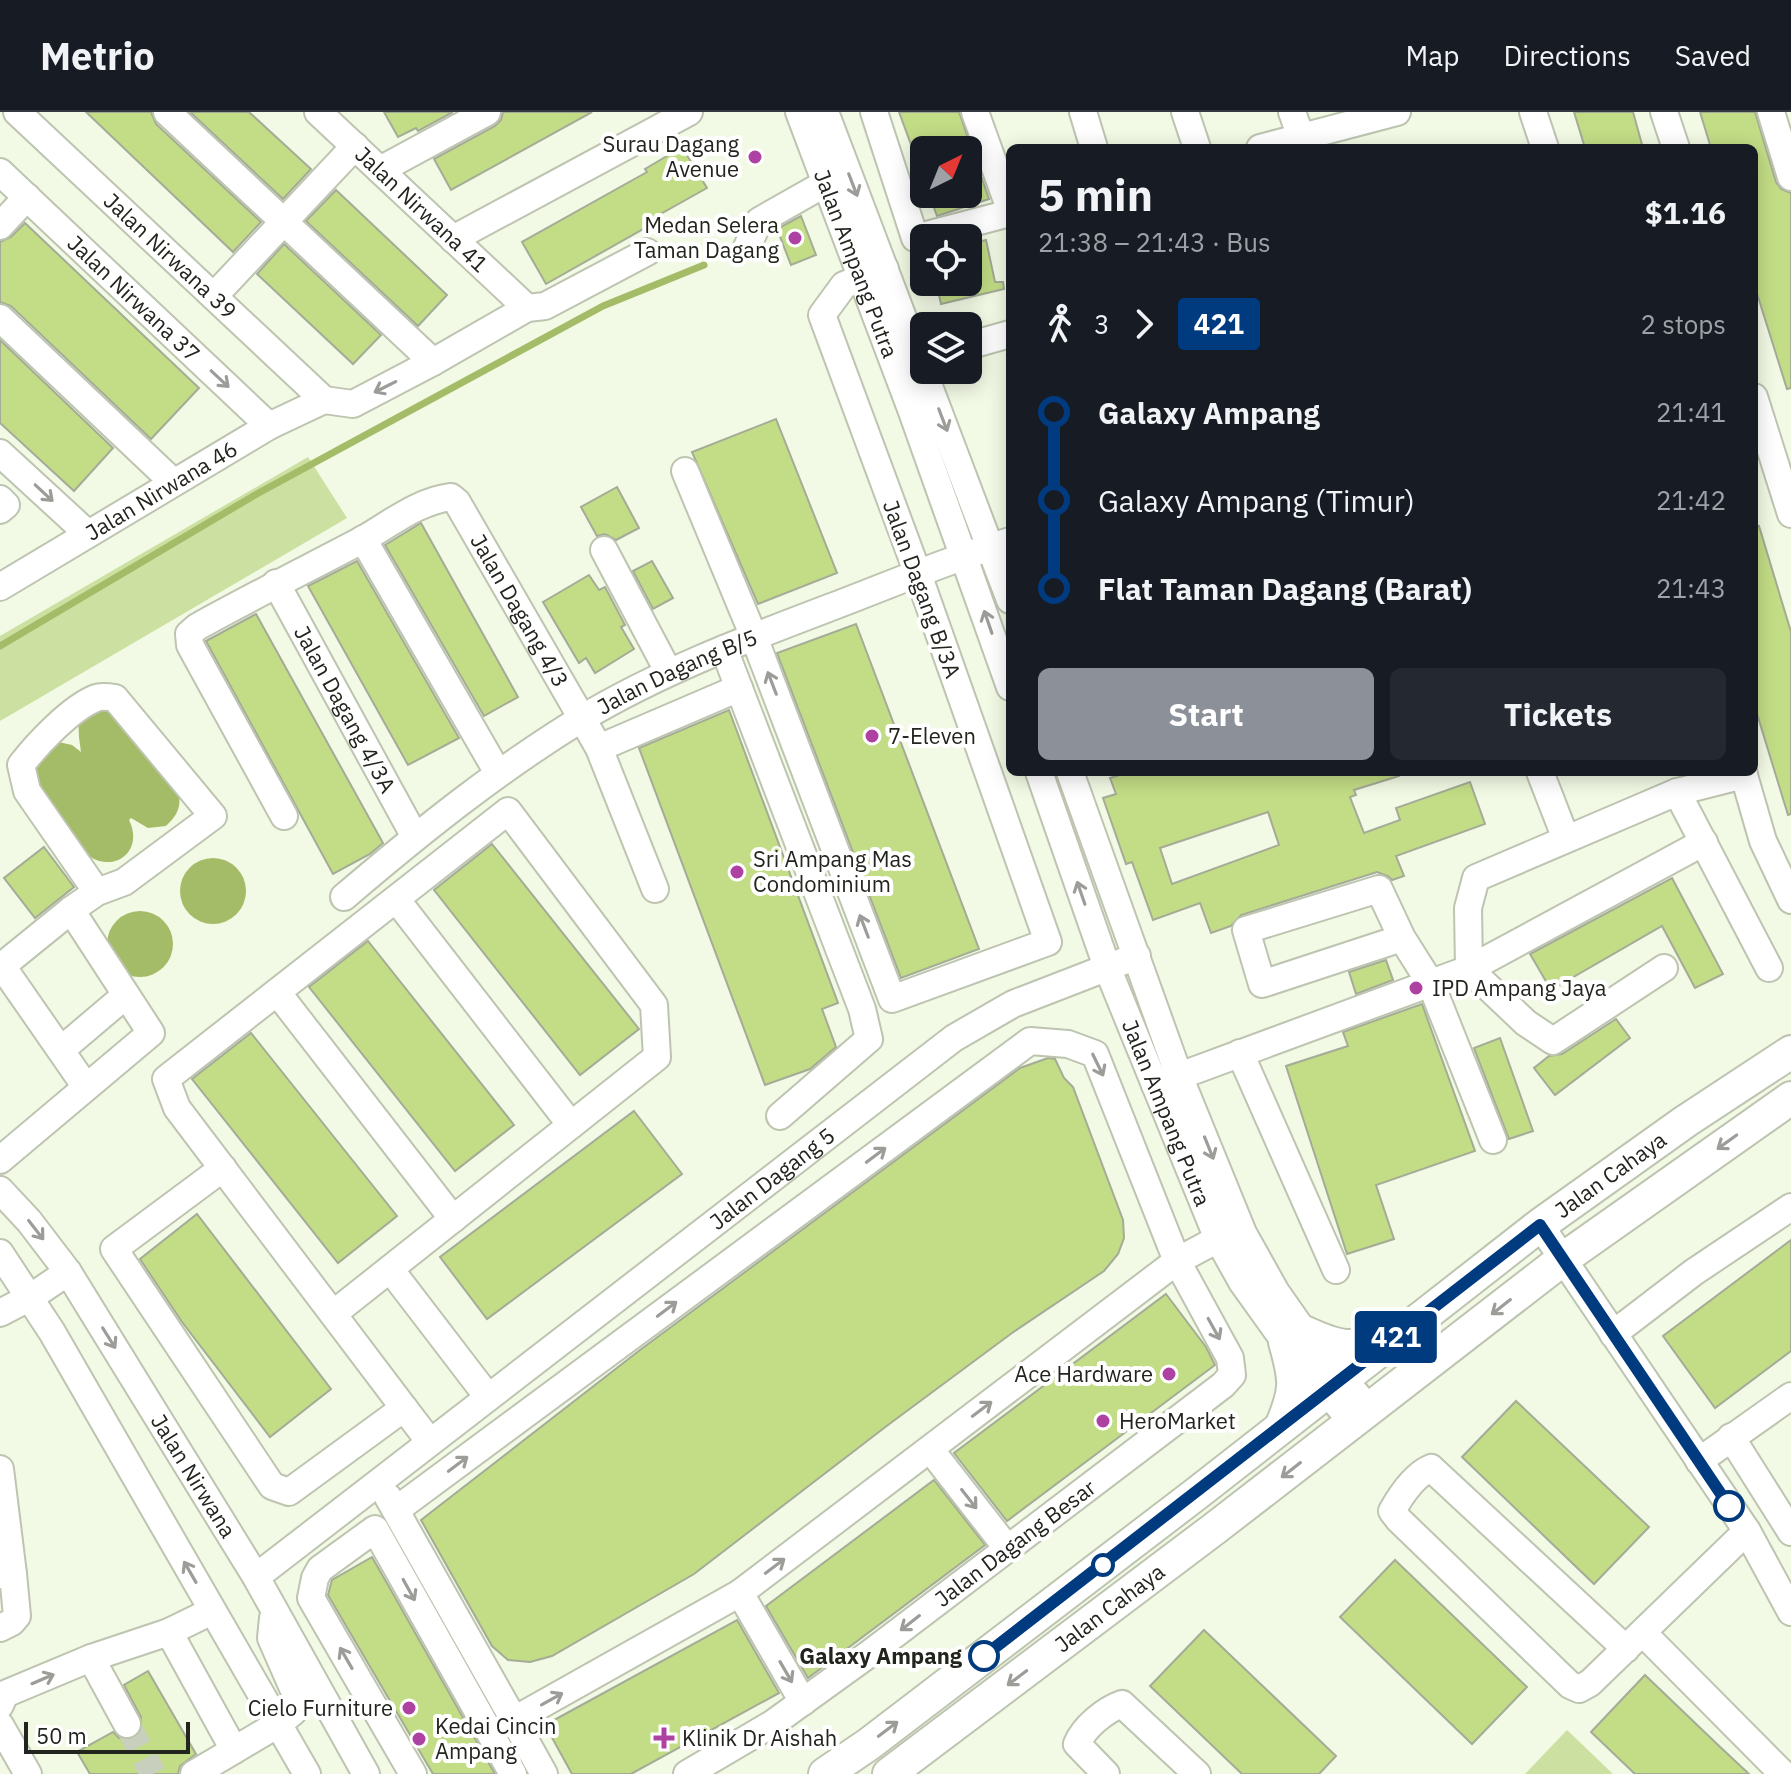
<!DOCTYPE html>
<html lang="en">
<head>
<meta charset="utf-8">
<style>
	:root { --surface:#171b24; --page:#242831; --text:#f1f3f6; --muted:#9ea1a6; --line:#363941; --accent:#8c9099 }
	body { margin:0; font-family:"IBM Plex Sans",sans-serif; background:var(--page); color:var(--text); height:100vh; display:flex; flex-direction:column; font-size:30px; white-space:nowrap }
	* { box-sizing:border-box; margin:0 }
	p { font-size:26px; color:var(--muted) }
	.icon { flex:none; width:44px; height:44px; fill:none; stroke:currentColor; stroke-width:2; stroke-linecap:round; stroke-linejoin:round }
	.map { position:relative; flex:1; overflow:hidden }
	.details { position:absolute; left:1006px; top:32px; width:752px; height:632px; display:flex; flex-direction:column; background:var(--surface); border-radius:12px; box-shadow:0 4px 20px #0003 }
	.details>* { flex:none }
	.badge { padding:0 16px; border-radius:6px; font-size:28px; line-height:52px }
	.needle { width:52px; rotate:43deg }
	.fabs { position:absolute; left:910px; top:24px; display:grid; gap:16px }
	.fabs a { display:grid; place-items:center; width:72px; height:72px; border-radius:12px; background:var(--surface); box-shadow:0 4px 20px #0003; font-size:40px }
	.scale { position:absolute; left:24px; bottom:20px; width:166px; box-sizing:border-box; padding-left:8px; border:4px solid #22251d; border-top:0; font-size:22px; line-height:28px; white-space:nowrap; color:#22251d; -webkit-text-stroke:6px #fff; paint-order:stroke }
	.map>.badge { position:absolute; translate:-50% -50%; box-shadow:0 0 0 4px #fff }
	.legs { display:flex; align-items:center; gap:12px; height:88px; padding:0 32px; font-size:26px }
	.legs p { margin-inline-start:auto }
	.head { display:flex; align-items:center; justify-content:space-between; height:136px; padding:0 32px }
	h1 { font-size:44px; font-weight:700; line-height:60px }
	.button { display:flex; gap:16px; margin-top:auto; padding:16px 32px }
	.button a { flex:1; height:92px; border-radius:12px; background:var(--accent); color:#fff; font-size:32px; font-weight:700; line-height:92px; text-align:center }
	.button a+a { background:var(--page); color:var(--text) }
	ul { padding:0 32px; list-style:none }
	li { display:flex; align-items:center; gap:28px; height:88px; font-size:30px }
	li i { display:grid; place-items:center; width:12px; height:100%; margin:0 10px; background:currentColor }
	li i::after { content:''; width:20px; height:20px; margin:-10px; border:6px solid; border-radius:50%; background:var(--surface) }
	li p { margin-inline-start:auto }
	li:first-child i { background:linear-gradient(#0000 50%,currentColor 0) }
	li:last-child i { background:linear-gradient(currentColor 50%,#0000 0) }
	header { display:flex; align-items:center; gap:48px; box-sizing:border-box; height:112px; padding:0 40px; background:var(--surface); border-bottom:2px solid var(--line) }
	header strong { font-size:38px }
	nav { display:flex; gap:44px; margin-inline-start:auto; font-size:28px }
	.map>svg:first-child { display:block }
	.green { fill:#cce0a1 }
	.water { fill:#a4bc67 }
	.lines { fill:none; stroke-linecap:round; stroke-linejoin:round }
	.stream { stroke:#a4bc67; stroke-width:7 }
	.building { fill:#c3dd86; stroke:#a4ab97; stroke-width:2; fill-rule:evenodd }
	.minor-tunnel { stroke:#c8cfbc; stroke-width:26; stroke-dasharray:26 13; stroke-linecap:butt }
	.minor-casing { stroke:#bdc4b0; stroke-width:30 }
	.major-casing { stroke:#bdc4b0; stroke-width:36 }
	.minor { stroke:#fff; stroke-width:26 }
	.major { stroke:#fff; stroke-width:32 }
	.oneway { stroke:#9c9d99 }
	.line-1-casing { stroke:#fff; stroke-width:18 }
	.line-1 { stroke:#003b80; stroke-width:12 }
	.poi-dot { fill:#ae42a2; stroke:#fff; stroke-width:3 }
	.stop-1-dot { fill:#fff; stroke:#003b80; stroke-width:4 }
	.labels { text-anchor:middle; stroke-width:8; stroke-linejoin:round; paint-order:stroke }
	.poi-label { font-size:22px; fill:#22251d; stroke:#fff; text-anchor:start }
	.street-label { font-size:22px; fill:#22251d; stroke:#fff }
	.stop-label { font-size:22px; font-weight:bold; fill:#22251d; stroke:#fff; text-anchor:end }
</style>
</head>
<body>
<header>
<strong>Metrio</strong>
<nav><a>Map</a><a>Directions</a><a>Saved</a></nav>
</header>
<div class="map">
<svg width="1791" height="1662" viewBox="0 0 1791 1662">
	<rect width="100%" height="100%" fill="#f2f9e4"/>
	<g class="green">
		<path d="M308,345L347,406L0,609V524Z"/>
		<path d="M1567,1618L1613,1662H1525Z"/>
	</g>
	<g class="water">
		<path d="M109,596L179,681C181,696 177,704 166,714L148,716L131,706L129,708C145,740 112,764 85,741L37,673L33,647L54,629L72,633L81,640C77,611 74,601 109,596Z"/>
		<circle cx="213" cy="779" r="33"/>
		<circle cx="140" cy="832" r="33"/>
	</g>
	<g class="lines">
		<path class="stream" d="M0,534L255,383L603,194L704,153"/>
	</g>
	<g class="building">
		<path d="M86,0H151L156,12L261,110L233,140Z"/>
		<path d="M190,0H249L311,57L283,87Z"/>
		<path d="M384,0H453L418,19L416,16L398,25Z"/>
		<path d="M503,0H592L451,78L434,47L495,14L501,8Z"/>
		<path d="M899,0H959L989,87L937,104L929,82H968V38H913Z"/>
		<path d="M1574,0H1633L1643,36H1585Z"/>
		<path d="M1700,0H1755L1776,70L1781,77L1791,81V276L1787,277L1754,172V36H1711Z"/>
		<path d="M682,35L707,76L650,108L652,112L546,172L522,130L647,60L645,57Z"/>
		<path d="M336,78L447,183L418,214L306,109Z"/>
		<path d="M801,104L816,143L791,153L777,117Z"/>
		<path d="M25,111L199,276L151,327L11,194L0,190V130L11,125Z"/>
		<path d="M986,128L995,170H1003L1004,177L941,192L936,170H968V132Z"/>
		<path d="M284,132L381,223L353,252L257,162Z"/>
		<path d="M0,228L113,336L74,379L0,311Z"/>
		<path d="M776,307L837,461L758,492L692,340Z"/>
		<path d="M617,375L639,416L616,428L605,422L597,424L581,395Z"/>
		<path d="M421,411L518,585L484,604L385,433Z"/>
		<path d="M1759,414L1791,520V702L1788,703L1754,592V415Z"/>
		<path d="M357,449L459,626L408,653L308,474Z"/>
		<path d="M652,449L673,486L653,497L633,459Z"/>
		<path d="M589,463L599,478L605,475L625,513L621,515L634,537L595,561L586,546L579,551L543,490Z"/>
		<path d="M256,502L383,731L370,742L333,762L206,529Z"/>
		<path d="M856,512L979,837L901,866L777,541Z"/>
		<path d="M729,598L838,891L822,897L836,935L810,957L765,973L639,636Z"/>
		<path d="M1129,660H1399V664L1354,678L1356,683L1350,685L1364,721L1400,708L1396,696L1470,670L1485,712L1396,744L1404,764L1392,768L1388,764L1377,760L1241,803L1231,814L1211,821L1200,791L1153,808L1132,750L1126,752L1103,686L1116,682L1110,666ZM1268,700L1279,733L1172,772L1160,736Z"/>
		<path d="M492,732L639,917L580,963L434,778Z"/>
		<path d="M44,735L74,775L35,806L4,766Z"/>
		<path d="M1672,766L1723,862L1695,876L1662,814L1551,878L1530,842Z"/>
		<path d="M368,829L514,1013L455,1059L309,875Z"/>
		<path d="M1386,848L1393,868L1356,882L1349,860Z"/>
		<path d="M1422,892L1475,1039L1376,1073L1394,1127L1347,1142L1286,954L1348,934L1343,920Z"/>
		<path d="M1616,907L1630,926L1555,983L1534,956L1549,944L1562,942Z"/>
		<path d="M251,921L397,1104L338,1151L192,967Z"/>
		<path d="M1500,926L1533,1019L1509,1027L1474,936Z"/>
		<path d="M1048,946L1055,947L1064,966L1073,975L1123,1108L1124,1126L1118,1142L1104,1159L1012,1221L888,1313L694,1462L552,1544L530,1550L508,1548L492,1534L421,1408L640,1238L1020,956Z"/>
		<path d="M634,999L682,1062L487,1207L440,1145Z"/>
		<path d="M197,1102L331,1277L270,1325L182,1210L140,1147Z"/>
		<path d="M1791,1128V1239L1715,1296L1663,1224Z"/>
		<path d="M1166,1182L1206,1235L1215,1253L1007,1409L954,1341Z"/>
		<path d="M1516,1289L1649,1415L1594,1472L1462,1345Z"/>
		<path d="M934,1368L985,1433L808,1566L766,1494Z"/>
		<path d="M372,1445L388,1473L495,1662H433L328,1483L332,1468Z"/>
		<path d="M1395,1448L1527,1575L1472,1632L1340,1505Z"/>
		<path d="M737,1508L779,1581L631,1662H572L545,1613Z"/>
		<path d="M1204,1518L1336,1644L1319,1662H1242L1150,1574Z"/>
		<path d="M148,1559L196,1642L180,1654L178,1662H90L77,1640L113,1620L119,1626L127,1628L135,1626L141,1620V1605L124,1573Z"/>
		<path d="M1645,1563L1717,1632L1749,1662H1635L1591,1620Z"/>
	</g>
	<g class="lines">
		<path class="minor-tunnel" d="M127,1612L153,1662"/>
		<defs>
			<g id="minor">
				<path id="s1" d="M17,0L324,288"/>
				<path d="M167,0L433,250"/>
				<path id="s2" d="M318,0L527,196"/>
				<path id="s3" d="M799,0L911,297L1010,575"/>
				<path d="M825,0L1010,488"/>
				<path d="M874,0L915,126L1010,101"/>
				<path d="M975,0L1010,97"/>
				<path d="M1083,0L1094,36"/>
				<path d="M1185,0L1197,36"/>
				<path d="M1292,0L1301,25"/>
				<path d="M1533,0L1545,36"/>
				<path d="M1664,0L1676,36"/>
				<path d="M1771,0L1791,65"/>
				<path d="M1260,36L1397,0"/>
				<path d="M380,58L487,0"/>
				<path id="s4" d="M0,60L269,314"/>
				<path d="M0,114L27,85"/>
				<path d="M453,127L689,0"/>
				<path d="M747,135L759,109L826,71"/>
				<path d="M214,184L355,34"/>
				<path d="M0,206L173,370"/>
				<path d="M971,233L1010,222"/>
				<path d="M1754,285L1791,402"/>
				<path d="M324,288L353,292L433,250L527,196L545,194L647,140"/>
				<path d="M0,341L88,422"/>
				<path d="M685,359L754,525L892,887L1048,830L918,462L822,203L844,173L885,157"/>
				<path d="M0,387L6,393L0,398"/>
				<path d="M363,427L498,661"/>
				<path d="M604,438L668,559"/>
				<path id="s5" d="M276,471L415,725"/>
				<path id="s6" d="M0,475L269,314L324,288"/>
				<path d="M724,537L862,897L869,927L780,1004"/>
				<path id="s7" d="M1039,660L1107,855L1218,1127L1242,1170L1285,1230L1352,1310"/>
				<path d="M1070,660L1179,964L1243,1121L1276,1180L1304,1220L1368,1296"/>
				<path d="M1540,660L1566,727"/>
				<path d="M1743,660L1763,729L1791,788"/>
				<path d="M1677,680L1769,856"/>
				<path id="s8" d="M284,704L190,533L189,522L197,515C251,485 307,457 362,428C390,412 418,389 451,385L457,390L599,636"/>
				<path d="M655,777L599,636L739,576"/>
				<path id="s9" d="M344,785C419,721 496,659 581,607C661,559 747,527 834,494C892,472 950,447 1010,429"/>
				<path d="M396,787L571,1013"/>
				<path d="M71,798L2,854L86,975"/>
				<path d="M1402,826L1262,872L1246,818L1379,777L1402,826L1431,872L1493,1028"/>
				<path d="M1664,856L1553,929L1526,911L1469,857L1704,730"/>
				<path d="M277,880L453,1107"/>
				<path d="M61,938L126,883"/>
				<path d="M1240,941L1336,1158"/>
				<path d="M1155,973L1469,857L1468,796L1476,766L1677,680L1744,663"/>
				<path d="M0,1048L151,921L71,798L97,780L124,770L213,704L115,586C109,585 101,584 96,586C71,596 37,632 21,653L27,679L97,780"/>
				<path d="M223,1056L114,1137L272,1374L289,1380L404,1296"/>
				<path id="s10" d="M0,1078L29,1109L68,1160L256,1465L366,1662"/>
				<path d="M1540,1113L1747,1419L1791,1500"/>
				<path d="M0,1141L52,1220L307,1662"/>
				<path d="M390,1157L488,1285"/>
				<path d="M0,1201L31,1185L68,1160"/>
				<path d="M333,1202L657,945L654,893L508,699L166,967L177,996L404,1296L430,1330"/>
				<path d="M1613,1222L1694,1160L1791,1095"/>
				<path d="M1731,1325L1791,1420"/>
				<path d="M930,1337L1007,1436"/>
				<path d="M1699,1349L1791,1284"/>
				<path d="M0,1357L13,1462L0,1463"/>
				<path d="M388,1385L514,1608"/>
				<path d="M396,1398L1030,929L1068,932L1095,942L1177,1149L1230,1246L1232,1263L1223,1273L869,1542L772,1612L687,1662"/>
				<path id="s11" d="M256,1465L954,926L1013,892L1137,844"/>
				<path d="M740,1481L803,1590"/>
				<path d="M0,1516L12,1510L17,1504L13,1462"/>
				<path d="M169,1520L234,1638"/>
				<path d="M1643,1521L1783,1662"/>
				<path d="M1626,1537L1431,1356C1414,1363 1401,1383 1392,1399L1399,1408L1570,1573L1579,1577L1590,1571L1747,1419"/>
				<path d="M91,1546L127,1612"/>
				<path d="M0,1593L5,1582L91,1546L169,1520L212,1499"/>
				<path d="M0,1613L28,1662"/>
				<path d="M194,1662L278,1612L293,1600L296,1583L271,1526L273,1506"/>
				<path d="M413,1662L311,1486L315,1466L320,1457L375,1417L513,1662"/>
				<path d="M544,1662L514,1608L740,1481L1177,1149L1218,1127"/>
				<path d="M1106,1662L1077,1632C1084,1615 1105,1598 1122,1592L1197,1662"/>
			</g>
			<g id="major">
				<path d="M1304,1220C1341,1237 1350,1238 1388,1226"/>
				<path d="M1281,1315C1297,1278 1296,1268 1285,1230"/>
				<path id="s12" d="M825,1662L869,1632L1196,1382L1540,1113L1686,1009L1791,940"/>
				<path id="s13" d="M889,1662L1214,1417L1563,1147L1791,986"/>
			</g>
		</defs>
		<use href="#minor" class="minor-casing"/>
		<use href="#major" class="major-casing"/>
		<use href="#minor" class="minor"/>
		<use href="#major" class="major"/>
	</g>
	<defs><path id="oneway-shaft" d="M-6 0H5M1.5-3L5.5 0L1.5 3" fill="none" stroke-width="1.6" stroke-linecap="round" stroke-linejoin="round" transform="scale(2)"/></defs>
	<g class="oneway">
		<use href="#oneway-shaft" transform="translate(853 73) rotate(69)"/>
		<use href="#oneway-shaft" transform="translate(220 267) rotate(43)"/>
		<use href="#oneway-shaft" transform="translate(385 275) rotate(153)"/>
		<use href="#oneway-shaft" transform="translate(943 308) rotate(69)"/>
		<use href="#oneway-shaft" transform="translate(44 381) rotate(43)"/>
		<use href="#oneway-shaft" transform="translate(988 510) rotate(-109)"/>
		<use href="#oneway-shaft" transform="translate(772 571) rotate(-111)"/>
		<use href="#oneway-shaft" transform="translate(1081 781) rotate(-109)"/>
		<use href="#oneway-shaft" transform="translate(864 814) rotate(-111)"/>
		<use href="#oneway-shaft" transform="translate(1098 953) rotate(64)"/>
		<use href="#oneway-shaft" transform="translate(1727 1030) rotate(144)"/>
		<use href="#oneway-shaft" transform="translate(1209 1036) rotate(68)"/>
		<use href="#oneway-shaft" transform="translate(876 1043) rotate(-37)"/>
		<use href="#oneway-shaft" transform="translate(36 1118) rotate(52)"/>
		<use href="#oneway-shaft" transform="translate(1501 1195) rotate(142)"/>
		<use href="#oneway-shaft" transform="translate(667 1197) rotate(-37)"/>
		<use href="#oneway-shaft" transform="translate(1214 1217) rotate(61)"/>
		<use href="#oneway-shaft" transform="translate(109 1226) rotate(58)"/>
		<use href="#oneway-shaft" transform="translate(982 1297) rotate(-37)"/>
		<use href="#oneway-shaft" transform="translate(458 1352) rotate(-37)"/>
		<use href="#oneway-shaft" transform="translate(1291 1358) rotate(142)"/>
		<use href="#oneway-shaft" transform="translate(969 1387) rotate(52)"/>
		<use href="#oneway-shaft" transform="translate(775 1454) rotate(-37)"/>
		<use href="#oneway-shaft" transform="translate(190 1460) rotate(-120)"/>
		<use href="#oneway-shaft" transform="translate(409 1478) rotate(61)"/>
		<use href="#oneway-shaft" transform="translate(910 1511) rotate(142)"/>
		<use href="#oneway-shaft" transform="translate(346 1546) rotate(-120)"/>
		<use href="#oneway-shaft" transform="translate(786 1560) rotate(60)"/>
		<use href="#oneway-shaft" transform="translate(1017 1566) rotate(143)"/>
		<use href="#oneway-shaft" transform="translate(43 1567) rotate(-23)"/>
		<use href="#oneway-shaft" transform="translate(552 1587) rotate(-29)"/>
		<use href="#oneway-shaft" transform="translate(888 1617) rotate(-37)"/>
	</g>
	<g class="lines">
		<defs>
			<path id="line-1" d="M984,1544L1540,1113L1729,1394"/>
		</defs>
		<use href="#line-1" class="line-1-casing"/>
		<use href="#line-1" class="line-1"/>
	</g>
	<g class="poi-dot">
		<circle cx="755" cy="45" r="8"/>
		<circle cx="795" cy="126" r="8"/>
		<circle cx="872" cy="624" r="8"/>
		<circle cx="737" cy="760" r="8"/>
		<circle cx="1416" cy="876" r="8"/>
		<circle cx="1169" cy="1262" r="8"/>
		<circle cx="1103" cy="1309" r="8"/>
		<circle cx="409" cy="1596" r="8"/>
		<path d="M660 1614h8v8h8v8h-8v8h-8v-8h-8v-8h8z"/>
		<circle cx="419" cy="1627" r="8"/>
	</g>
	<g class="stop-1-dot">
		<circle cx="1729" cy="1394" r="14"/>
		<circle cx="1103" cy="1453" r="10"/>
		<circle cx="984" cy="1544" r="14"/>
	</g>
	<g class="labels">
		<g class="poi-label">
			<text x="739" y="40" text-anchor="end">Surau Dagang<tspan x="739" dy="25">Avenue</tspan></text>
			<text x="779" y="121" text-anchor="end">Medan Selera<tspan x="779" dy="25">Taman Dagang</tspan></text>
			<text x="888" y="632">7-Eleven</text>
			<text x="753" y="755">Sri Ampang Mas<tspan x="753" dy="25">Condominium</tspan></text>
			<text x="1432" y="884">IPD Ampang Jaya</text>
			<text x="1153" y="1270" text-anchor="end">Ace Hardware</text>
			<text x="1119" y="1317">HeroMarket</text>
			<text x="393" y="1604" text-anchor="end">Cielo Furniture</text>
			<text x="435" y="1622">Kedai Cincin<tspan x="435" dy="25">Ampang</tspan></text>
			<text x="682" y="1634">Klinik Dr Aishah</text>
		</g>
		<g class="street-label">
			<text dy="8" stroke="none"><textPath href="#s2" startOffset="142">Jalan Nirwana 41</textPath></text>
			<text dy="8" stroke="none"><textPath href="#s1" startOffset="210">Jalan Nirwana 39</textPath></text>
			<text dy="8" stroke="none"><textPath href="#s3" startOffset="162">Jalan Ampang Putra</textPath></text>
			<text dy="8" stroke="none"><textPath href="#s4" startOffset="184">Jalan Nirwana 37</textPath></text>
			<text dy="8" stroke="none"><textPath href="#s6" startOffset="188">Jalan Nirwana 46</textPath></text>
			<text transform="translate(922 477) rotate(70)" y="8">Jalan Dagang B/3A</text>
			<text dy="8" stroke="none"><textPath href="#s8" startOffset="636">Jalan Dagang 4/3</textPath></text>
			<text dy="8" stroke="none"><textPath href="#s9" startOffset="404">Jalan Dagang B/5</textPath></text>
			<text dy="8" stroke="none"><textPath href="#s5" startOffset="144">Jalan Dagang 4/3A</textPath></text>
			<text dy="8" stroke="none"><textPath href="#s7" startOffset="364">Jalan Ampang Putra</textPath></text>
			<text dy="8" stroke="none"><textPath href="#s12" startOffset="988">Jalan Cahaya</textPath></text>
			<text dy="8" stroke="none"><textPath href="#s11" startOffset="652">Jalan Dagang 5</textPath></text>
			<text dy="8" stroke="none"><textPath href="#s10" startOffset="346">Jalan Nirwana</textPath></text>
			<text transform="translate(1015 1431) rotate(-37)" y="8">Jalan Dagang Besar</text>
			<text dy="8" stroke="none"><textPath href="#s13" startOffset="276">Jalan Cahaya</textPath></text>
		</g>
		<g class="stop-label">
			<text x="962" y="1552">Galaxy Ampang</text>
		</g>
	</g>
</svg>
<div class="fabs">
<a><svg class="needle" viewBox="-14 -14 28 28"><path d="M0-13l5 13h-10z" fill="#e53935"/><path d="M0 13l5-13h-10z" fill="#9ea1a6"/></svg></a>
<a><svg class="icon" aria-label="locate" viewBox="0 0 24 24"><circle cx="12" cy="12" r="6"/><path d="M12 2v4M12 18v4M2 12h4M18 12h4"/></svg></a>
<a><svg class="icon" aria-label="layers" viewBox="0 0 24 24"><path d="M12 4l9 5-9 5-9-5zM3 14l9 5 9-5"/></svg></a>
</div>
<div class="scale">50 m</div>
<b class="badge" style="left:1396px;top:1225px;background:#003b80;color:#fff">421</b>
<section class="details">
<div class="head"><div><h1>5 min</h1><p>21:38 – 21:43 · Bus</p></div><b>$1.16</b></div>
<div class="legs"><svg class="icon" aria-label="walk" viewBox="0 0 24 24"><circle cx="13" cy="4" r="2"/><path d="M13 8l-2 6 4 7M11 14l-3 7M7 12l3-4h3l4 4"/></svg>3<svg class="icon" aria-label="forward" viewBox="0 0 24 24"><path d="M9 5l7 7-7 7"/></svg><b class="badge" style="background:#003b80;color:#fff">421</b><p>2 stops</p></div>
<ul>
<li><i style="color:#003b80"></i><b>Galaxy Ampang</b><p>21:41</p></li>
<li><i style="color:#003b80"></i><span>Galaxy Ampang (Timur)</span><p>21:42</p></li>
<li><i style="color:#003b80"></i><b>Flat Taman Dagang (Barat)</b><p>21:43</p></li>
</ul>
<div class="button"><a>Start</a><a>Tickets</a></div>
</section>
</div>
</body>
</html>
